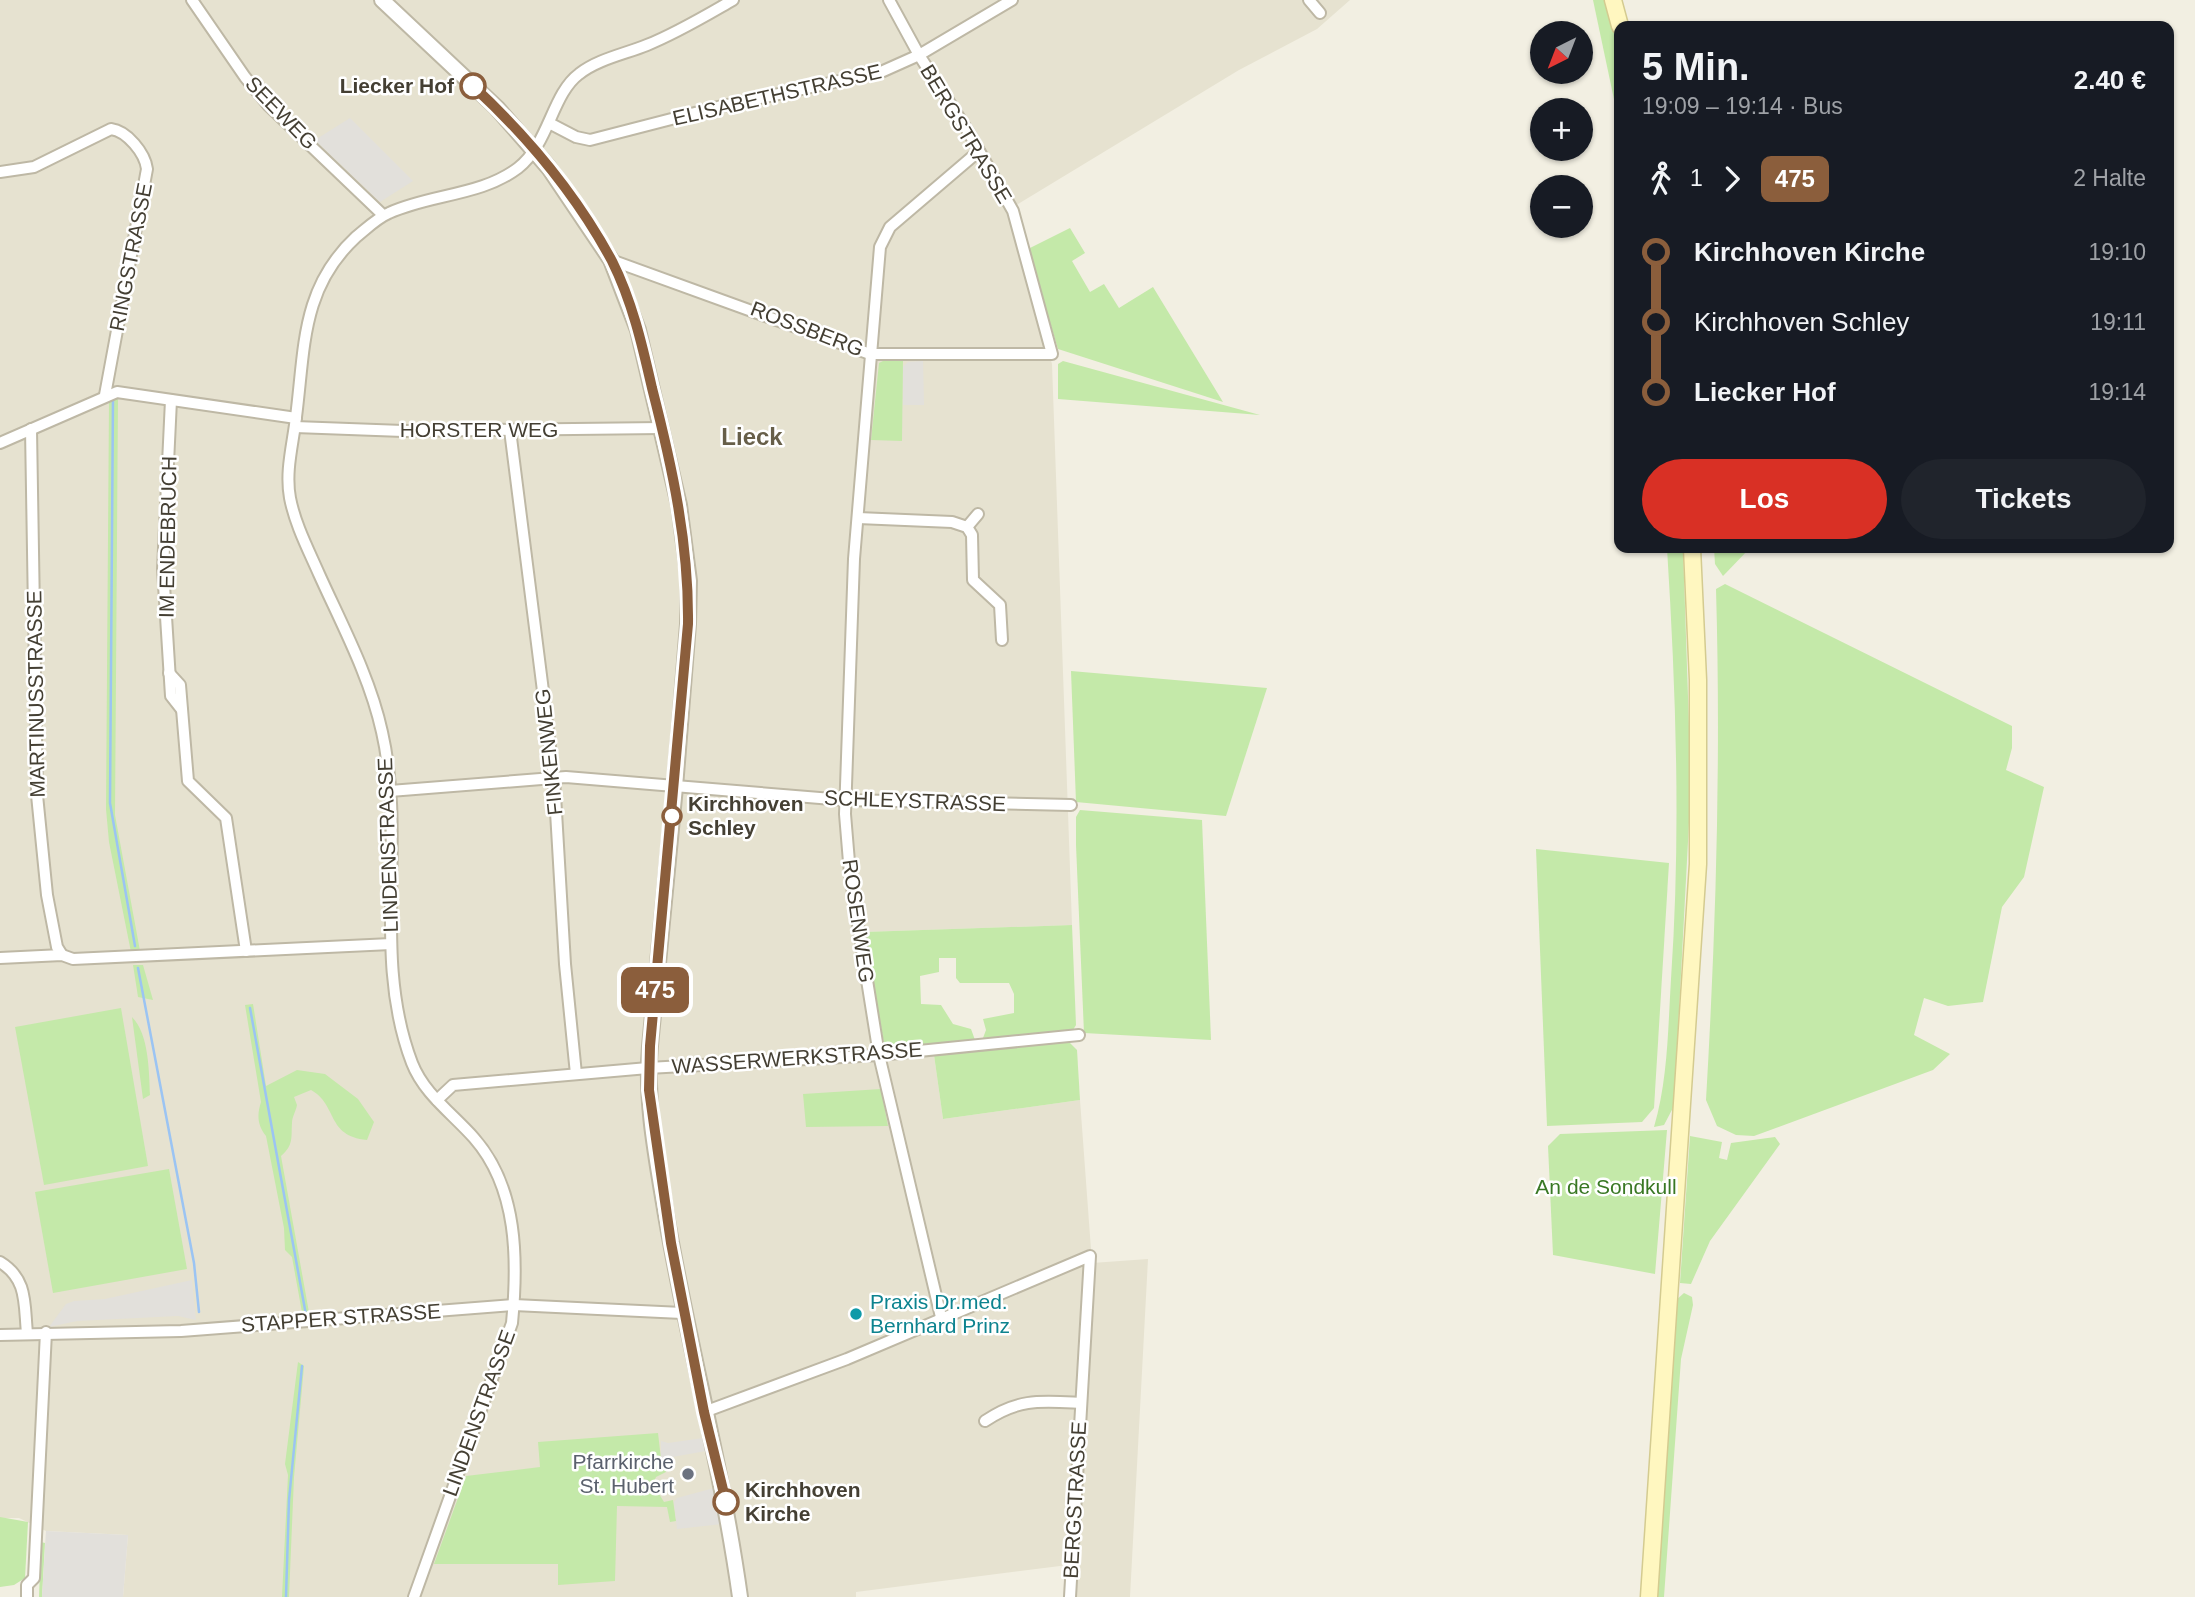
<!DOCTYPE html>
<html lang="de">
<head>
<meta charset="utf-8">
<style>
	:root { --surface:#171b24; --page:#20242c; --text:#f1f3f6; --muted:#9ea1a6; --accent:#d93025 }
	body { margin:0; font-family:Helvetica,sans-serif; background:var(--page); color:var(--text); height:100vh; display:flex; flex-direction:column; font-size:26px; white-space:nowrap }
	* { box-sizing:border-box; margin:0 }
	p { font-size:23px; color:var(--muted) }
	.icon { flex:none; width:38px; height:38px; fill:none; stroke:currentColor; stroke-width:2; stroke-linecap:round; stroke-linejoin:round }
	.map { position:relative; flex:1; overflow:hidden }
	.sheet { position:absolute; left:1614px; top:21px; width:560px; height:532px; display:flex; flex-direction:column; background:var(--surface); border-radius:14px; box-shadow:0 2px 5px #0004 }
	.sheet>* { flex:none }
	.badge { padding:0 14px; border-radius:10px; font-size:24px; line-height:46px }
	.needle { width:46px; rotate:222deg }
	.buttons { position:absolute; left:1530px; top:21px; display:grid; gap:14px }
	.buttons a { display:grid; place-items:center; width:63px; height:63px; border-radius:50%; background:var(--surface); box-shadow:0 2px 5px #0004; font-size:35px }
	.map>.badge { position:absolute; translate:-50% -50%; box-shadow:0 0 0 4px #fff }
	.legs { display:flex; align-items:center; gap:10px; height:77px; padding:0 28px; font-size:23px }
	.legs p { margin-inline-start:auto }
	.summary { display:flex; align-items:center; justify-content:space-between; height:119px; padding:0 28px }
	h1 { font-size:38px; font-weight:700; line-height:52px }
	.cta { display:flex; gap:14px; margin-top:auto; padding:14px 28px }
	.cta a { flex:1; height:80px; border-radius:42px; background:var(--accent); color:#fff; font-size:28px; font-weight:700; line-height:80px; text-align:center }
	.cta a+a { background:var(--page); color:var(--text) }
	ul { padding:0 28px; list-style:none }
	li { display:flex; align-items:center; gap:24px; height:70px; font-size:26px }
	li i { display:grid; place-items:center; width:10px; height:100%; margin:0 9px; background:currentColor }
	li i::after { content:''; width:18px; height:18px; margin:-9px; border:5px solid; border-radius:50%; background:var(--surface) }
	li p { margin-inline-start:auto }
	li:first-child i { background:linear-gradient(#0000 50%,currentColor 0) }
	li:last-child i { background:linear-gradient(currentColor 50%,#0000 0) }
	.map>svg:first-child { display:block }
	.residential { fill:#e6e2d0 }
	.green { fill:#c4e9a9 }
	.parking { fill:#e2e0db }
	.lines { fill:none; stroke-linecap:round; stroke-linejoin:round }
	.stream { stroke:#9bc4f3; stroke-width:2.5 }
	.minor-casing { stroke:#beb8a5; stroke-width:14 }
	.tertiary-casing { stroke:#beb8a5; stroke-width:18 }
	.secondary-casing { stroke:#d4cb90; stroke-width:19 }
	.minor { stroke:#fff; stroke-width:10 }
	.tertiary { stroke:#fff; stroke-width:14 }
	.secondary { stroke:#fff7c0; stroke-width:16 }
	.line-1-casing { stroke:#fff; stroke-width:16 }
	.line-1 { stroke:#8b5e3c; stroke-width:10 }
	.stop-1-dot { fill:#fff; stroke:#8b5e3c; stroke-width:3.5 }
	.culture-dot { fill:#0f9aa8; stroke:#fff; stroke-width:2.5 }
	.worship-dot { fill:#6b7280; stroke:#fff; stroke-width:2.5 }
	.labels { text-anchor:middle; stroke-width:5; stroke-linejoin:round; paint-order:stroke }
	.stop-label { font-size:21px; font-weight:bold; fill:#443f33; stroke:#fff; text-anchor:start }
	.street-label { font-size:21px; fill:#443f33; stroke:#fff }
	.park-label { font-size:21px; fill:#397824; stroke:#fff }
	.culture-label { font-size:21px; fill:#0d838f; stroke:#fff; text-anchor:start }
	.worship-label { font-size:21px; fill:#5b616d; stroke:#fff; text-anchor:end }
	.quarter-label { font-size:24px; font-weight:bold; fill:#675f49; stroke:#fff }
</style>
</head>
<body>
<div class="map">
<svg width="2195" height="1597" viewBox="0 0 2195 1597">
	<rect width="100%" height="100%" fill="#f2efe2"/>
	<path class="residential" d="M0,0H1350L1317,29L1239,70L1010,209L1052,364L1072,925L864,932L876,1063L934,1055L943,1119L1080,1100L1092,1263L1148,1259L1130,1597H1066L1068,1565L856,1592V1597H123L128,1535L46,1531L19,1518H0Z"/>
	<g class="green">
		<path d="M1593,0H1606L1619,53V123Z"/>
		<path d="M1070,228L1085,253L1072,261L1090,292L1104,284L1119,308L1153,287L1223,402L1058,349L1028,249Z"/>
		<path d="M883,361H903L902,441L871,440L879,363Z"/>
		<path d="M1063,361L1260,415L1058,399V364Z"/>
		<path d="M113,399H118L115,815L140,951L131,952L109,842L106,809L109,400Z"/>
		<path d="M1667,548H1683L1691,785L1674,1106L1664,1125L1654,1127C1668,1080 1668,1027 1671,979C1681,834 1676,692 1667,548Z"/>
		<path d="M1714,548H1750L1723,576L1715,564Z"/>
		<path d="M1725,584L2012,726V748L2006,770L2044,787L2024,877L2002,907L1983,1002L1948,1006L1924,998L1914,1035L1950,1054L1933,1070L1754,1136L1736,1135L1717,1126L1706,1100C1716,929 1721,760 1716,589Z"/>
		<path d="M1071,671L1267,688L1226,816L1076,802Z"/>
		<path d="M1080,810L1202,820L1211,1040L1084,1033L1076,845V817Z"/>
		<path d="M1536,849L1669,863L1654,1108L1642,1122L1547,1126Z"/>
		<path d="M1072,925L1076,1025L1073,1030L983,1038L986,1030L983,1019L1014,1013V994L1009,983H960L956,978V958H939V972L920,976L921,1004L941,1005L953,1024L971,1029L975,1040L891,1052L885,1049L864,932Z"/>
		<path d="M143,965L153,1000L138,997L133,965Z"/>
		<path d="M253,1004L266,1086L297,1070L325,1074L358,1099L374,1122L367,1140C326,1136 338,1105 311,1090L294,1097L297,1105C296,1111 292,1117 292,1123C291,1137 294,1145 281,1156L310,1318H303L292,1257L285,1250L284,1228L266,1136C257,1124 257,1115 261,1102L245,1005Z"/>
		<path d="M121,1008L148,1166L44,1185L15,1027Z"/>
		<path d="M132,1017C149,1034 149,1071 150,1095L143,1099Z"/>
		<path d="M1068,1041L1077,1050L1080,1100L943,1119L934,1055Z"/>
		<path d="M881,1089L888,1126L806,1127L803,1094Z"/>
		<path d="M1667,1130L1655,1274L1553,1255L1548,1146L1560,1134Z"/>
		<path d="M1690,1136L1722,1142L1719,1158L1727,1160L1731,1143L1775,1137L1780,1144L1710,1241L1691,1284L1680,1283Z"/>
		<path d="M169,1169L187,1269L53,1293L35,1192Z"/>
		<path d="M1684,1293L1692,1297L1693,1305L1681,1359L1664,1597H1656L1675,1301Z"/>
		<path d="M298,1362L304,1366L294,1477L289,1597H282L288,1475L285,1464Z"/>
		<path d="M658,1433L661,1459L672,1457L673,1463L665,1466L666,1472L656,1477L653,1484L664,1502L673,1500L676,1521L670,1522L667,1507L617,1506L615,1581L558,1585V1564H434L466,1476L540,1467L538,1442Z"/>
		<path d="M0,1517L28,1522L25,1578L14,1585L0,1587Z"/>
		<path d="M41,1542L45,1543L42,1597H39Z"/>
	</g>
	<g class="parking">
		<path d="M350,118L413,181L380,202L315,140Z"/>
		<path d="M923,361L924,405H903V367L908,362Z"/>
		<path d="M192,1280L196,1320L178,1316L77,1321L49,1327L66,1304L74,1301L105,1299Z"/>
		<path d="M703,1438L706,1451L661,1459V1441L668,1443Z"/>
		<path d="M714,1488L722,1524L677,1529L674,1502L677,1498Z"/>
		<path d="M46,1531L128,1535L123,1597H42Z"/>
	</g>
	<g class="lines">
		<g class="stream">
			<path d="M113,398L110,803L135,946"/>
			<path d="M138,968L194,1263L199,1312"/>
			<path d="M250,1008L306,1315"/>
			<path d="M286,1597L289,1500L302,1366"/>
		</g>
		<defs>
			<g id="minor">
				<path d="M192,0L245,77L269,106L383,215"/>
				<path d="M1309,0L1320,13"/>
				<path d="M551,124L576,137L590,140L718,107L881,72L919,55L1012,0"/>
				<path d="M0,172L34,167L111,129C127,131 145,153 147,169L105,395"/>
				<path d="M611,260L870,354H1052L1013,211L969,133L919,55L889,0"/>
				<path d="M171,400L163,569L171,696L182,710"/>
				<path d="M295,427L403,431L662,428"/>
				<path d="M31,429L37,795L47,895L57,947L62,955"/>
				<path d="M510,430L554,778L565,964L576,1074"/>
				<path d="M0,443L117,392L296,418"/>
				<path d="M858,518L952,522L967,527L972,535L973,580L1000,605L1002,640"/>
				<path d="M967,527L978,514"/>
				<path d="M169,673L180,685L188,781L226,818L246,951"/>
				<path d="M390,791L566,777L844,800L1071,805"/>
				<path d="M0,958L62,955L73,959L391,944"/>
				<path d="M437,1100L453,1085L648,1068L879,1055L1079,1035"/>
				<path d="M0,1262C28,1279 24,1304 27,1333"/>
				<path d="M941,1317L879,1055L850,874L845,814L854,559L880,247L890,227L979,151"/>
				<path d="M0,1335L181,1331L514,1305L682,1313"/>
				<path d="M704,1412L847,1359L1090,1256L1070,1597"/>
				<path d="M985,1421C1019,1398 1041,1401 1081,1403"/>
				<path d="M27,1597V1585L34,1578L46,1332"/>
				<path d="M414,1597L512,1323C518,1260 518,1188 474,1138C453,1114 424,1094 412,1063C371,956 407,841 382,732C370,677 342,625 319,574C308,549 295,524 290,498C285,471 293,444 296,417C305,347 301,288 356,237C366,229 377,218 389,213C430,194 481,196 518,168C549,144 552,94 579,74C598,59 625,54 647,45C677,33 705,16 733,0"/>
			</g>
			<path id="tertiary" d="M382,0L497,108L549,168L611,260L638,330L679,505L689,581L688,624L675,787L650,1046C645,1102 657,1160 666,1215C688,1343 722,1468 740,1597"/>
			<g id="secondary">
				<path d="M1613,0L1620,26"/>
				<path d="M1649,1597L1698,864V680L1692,548"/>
			</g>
		</defs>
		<use href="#minor" class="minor-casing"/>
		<use href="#tertiary" class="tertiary-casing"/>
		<use href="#secondary" class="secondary-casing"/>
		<use href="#minor" class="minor"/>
		<use href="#tertiary" class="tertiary"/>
		<use href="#secondary" class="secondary"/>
	</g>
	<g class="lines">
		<defs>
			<path id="line-1" d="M473,86C527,136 577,196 612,261C632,301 642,344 652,388C672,466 689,543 688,624L650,1046L649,1090L671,1243L704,1412L726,1502"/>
		</defs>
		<use href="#line-1" class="line-1-casing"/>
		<use href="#line-1" class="line-1"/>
	</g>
	<g class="stop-1-dot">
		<circle cx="473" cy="86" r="12"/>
		<circle cx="672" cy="816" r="9"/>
		<circle cx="726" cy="1502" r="12"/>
	</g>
	<circle class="culture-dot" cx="856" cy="1314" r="7"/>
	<circle class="worship-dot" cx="688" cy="1474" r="7"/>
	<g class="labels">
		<g class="stop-label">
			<text x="454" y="93" text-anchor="end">Liecker Hof</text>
			<text x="688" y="811">Kirchhoven<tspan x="688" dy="24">Schley</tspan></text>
			<text x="745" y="1497">Kirchhoven<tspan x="745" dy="24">Kirche</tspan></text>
		</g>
		<g class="street-label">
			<text transform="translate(777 95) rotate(-13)" y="7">ELISABETHSTRASSE</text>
			<text transform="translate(281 113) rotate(46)" y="7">SEEWEG</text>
			<text transform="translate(966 134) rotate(59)" y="7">BERGSTRASSE</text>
			<text transform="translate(131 257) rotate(-79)" y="7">RINGSTRASSE</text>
			<text transform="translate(807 329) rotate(21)" y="7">ROSSBERG</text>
			<text x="479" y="437">HORSTER WEG</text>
			<text transform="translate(168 537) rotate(-89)" y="7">IM ENDEBRUCH</text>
			<text transform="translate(36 694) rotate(-91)" y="7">MARTINUSSTRASSE</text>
			<text transform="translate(549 752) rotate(-96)" y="7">FINKENWEG</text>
			<text transform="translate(915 801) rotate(2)" y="7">SCHLEYSTRASSE</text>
			<text transform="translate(388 845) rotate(-92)" y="7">LINDENSTRASSE</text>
			<text transform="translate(858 921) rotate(82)" y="7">ROSENWEG</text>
			<text transform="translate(797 1058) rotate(-4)" y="7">WASSERWERKSTRASSE</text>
			<text transform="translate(341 1318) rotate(-4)" y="7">STAPPER STRASSE</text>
			<text transform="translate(479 1413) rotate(-70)" y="7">LINDENSTRASSE</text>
			<text transform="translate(1075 1500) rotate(-87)" y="7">BERGSTRASSE</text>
		</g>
		<g class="park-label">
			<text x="1606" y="1194">An de Sondkull</text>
		</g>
		<g class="culture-label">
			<text x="870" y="1309">Praxis Dr.med.<tspan x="870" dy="24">Bernhard Prinz</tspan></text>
		</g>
		<g class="worship-label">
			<text x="674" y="1469">Pfarrkirche<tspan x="674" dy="24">St. Hubert</tspan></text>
		</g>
		<g class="quarter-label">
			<text x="752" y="445">Lieck</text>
		</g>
	</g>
</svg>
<div class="buttons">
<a><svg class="needle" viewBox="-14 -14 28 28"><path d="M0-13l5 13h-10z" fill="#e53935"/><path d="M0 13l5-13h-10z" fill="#9ea1a6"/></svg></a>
<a>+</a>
<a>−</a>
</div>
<b class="badge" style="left:655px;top:990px;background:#8b5e3c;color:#fff">475</b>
<section class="sheet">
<div class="summary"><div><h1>5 Min.</h1><p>19:09 – 19:14 · Bus</p></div><b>2.40 €</b></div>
<div class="legs"><svg class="icon" aria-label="walk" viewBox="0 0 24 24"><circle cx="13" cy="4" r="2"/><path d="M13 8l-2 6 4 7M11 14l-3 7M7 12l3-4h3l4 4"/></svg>1<svg class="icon" aria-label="forward" viewBox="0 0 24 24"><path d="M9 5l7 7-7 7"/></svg><b class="badge" style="background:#8b5e3c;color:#fff">475</b><p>2 Halte</p></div>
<ul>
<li><i style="color:#8b5e3c"></i><b>Kirchhoven Kirche</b><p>19:10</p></li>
<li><i style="color:#8b5e3c"></i><span>Kirchhoven Schley</span><p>19:11</p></li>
<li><i style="color:#8b5e3c"></i><b>Liecker Hof</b><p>19:14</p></li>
</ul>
<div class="cta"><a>Los</a><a>Tickets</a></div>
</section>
</div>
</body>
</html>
